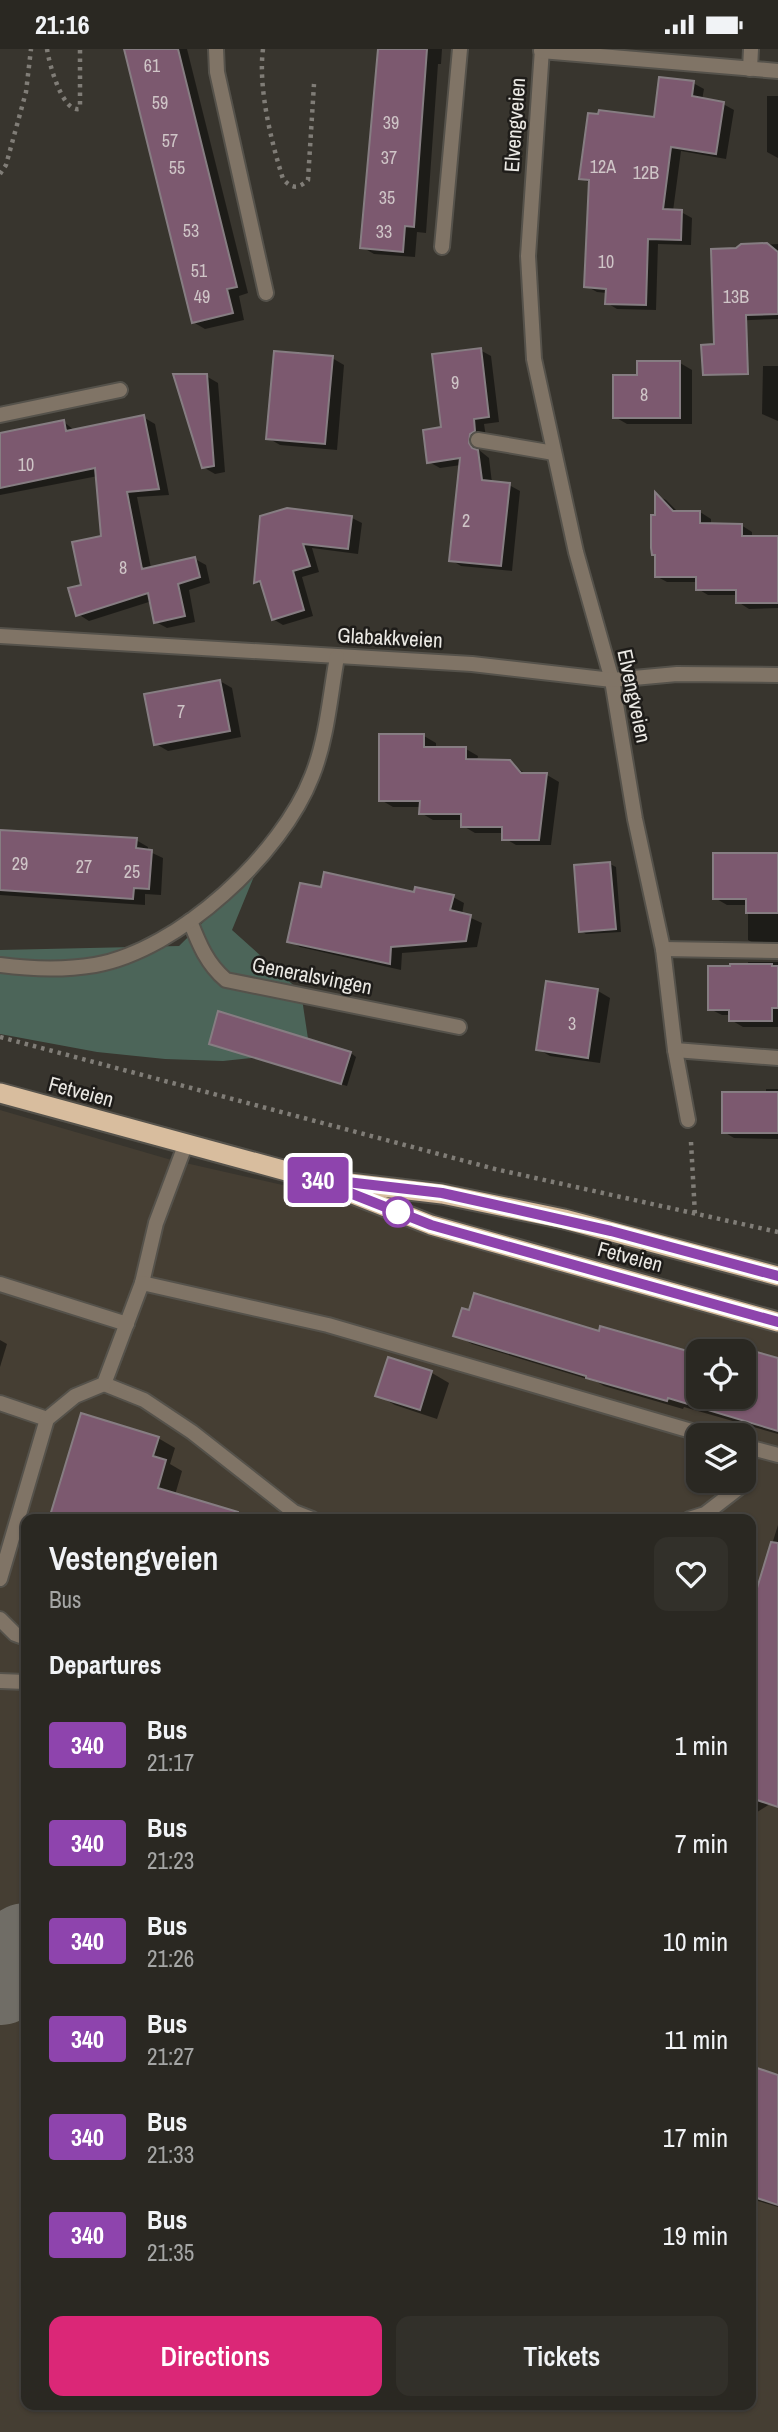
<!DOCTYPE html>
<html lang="en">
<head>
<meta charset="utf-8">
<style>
	:root { --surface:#2a2822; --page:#32302a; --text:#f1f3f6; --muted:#a5a6a5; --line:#464440; --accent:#db2777 }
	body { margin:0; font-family:"Archivo Narrow",sans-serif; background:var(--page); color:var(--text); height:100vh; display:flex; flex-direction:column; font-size:26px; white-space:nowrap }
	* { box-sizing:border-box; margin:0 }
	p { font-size:23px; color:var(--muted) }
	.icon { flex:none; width:38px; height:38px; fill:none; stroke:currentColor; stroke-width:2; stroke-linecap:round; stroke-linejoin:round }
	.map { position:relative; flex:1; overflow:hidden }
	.panel { position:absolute; left:21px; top:1465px; width:735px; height:896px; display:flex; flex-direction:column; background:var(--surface); border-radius:14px; box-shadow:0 2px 5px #0004,0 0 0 2px var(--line) }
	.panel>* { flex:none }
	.badge { padding:0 14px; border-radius:5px; font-size:24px; line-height:46px }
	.buttons { position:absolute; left:686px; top:1290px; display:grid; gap:14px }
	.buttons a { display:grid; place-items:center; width:70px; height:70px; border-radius:14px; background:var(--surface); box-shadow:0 2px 5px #0004,0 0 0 2px var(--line); font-size:35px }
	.map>.badge { position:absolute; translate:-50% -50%; box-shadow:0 0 0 4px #fff }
	h2 { padding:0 28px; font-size:26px; line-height:63px }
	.round { display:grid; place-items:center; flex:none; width:74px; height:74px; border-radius:14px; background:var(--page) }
	.head { display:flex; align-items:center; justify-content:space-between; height:119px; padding:0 28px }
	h1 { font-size:33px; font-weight:600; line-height:52px }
	.cta { display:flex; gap:14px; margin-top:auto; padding:14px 28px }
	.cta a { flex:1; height:80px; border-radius:14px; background:var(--accent); color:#fff; font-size:28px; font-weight:600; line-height:80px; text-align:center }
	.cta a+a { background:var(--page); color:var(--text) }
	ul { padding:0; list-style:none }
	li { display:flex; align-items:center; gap:21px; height:98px; padding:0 28px }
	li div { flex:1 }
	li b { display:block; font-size:26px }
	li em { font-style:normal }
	li .badge { min-width:77px; font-weight:700; text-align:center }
	.status { display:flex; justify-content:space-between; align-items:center; height:49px; padding:0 35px; background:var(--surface); direction:ltr }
	.status svg { height:19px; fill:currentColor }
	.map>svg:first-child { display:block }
	.built { fill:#453e33; fill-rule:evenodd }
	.green { fill:#4c6559 }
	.shadow { fill:#0007 }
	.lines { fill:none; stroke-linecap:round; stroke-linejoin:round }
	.taxiway { stroke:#706d66; stroke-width:94 }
	.building { fill:#7c596f; stroke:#867d82; stroke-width:2 }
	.service-casing { stroke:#55524b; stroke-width:18 }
	.minor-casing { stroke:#55524b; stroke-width:18 }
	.trunk-casing { stroke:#55524b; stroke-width:23 }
	.path { stroke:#807d77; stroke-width:4.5; stroke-dasharray:3.5 5; stroke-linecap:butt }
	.service { stroke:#807466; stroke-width:14 }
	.minor { stroke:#807466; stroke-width:14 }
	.trunk { stroke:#d8bd9e; stroke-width:19 }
	.line-casing { stroke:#fff; stroke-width:16 }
	.line { stroke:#8e44ad; stroke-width:10 }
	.stop-dot { fill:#fff; stroke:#8e44ad; stroke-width:3.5 }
	.labels { text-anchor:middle; stroke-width:5; stroke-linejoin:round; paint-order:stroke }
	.number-label { font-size:18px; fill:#cfc5c7 }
	.street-label { font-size:21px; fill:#ebe9e4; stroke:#1e1c19 }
</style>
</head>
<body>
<div class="status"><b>21:16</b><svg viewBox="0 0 49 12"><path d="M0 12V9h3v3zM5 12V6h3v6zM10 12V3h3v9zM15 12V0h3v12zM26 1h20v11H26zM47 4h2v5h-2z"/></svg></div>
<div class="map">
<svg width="778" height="2383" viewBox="0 0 778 2383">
	<rect width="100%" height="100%" fill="#38352e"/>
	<path class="built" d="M0,1061L168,1110L524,1191L778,1266V2383H0ZM698,1302H744V1348H698ZM698,1386H744V1432H698ZM26,1470H751V2356H26Z"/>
	<path class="green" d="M257,820L232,881L301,943L310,1003L223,1012L165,1010L97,1003L0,985V901L179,897Z"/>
	<g class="shadow">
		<path d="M136,0H187L248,244L239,247L244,271L205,280L193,273Z"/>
		<path d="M379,0H442L441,15H438L426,184L417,183L415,208L374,205L362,198Z"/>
		<path d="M693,34L704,40L702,51L723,55L734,61L726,110L681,102L673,162L681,163L692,169L691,196L658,195L656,261L617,260L607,254V244L597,243L586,237L590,134L581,129L655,70Z"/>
		<path d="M767,47H778V109L767,103Z"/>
		<path d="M778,195V270L726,272L737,201L742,197Z"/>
		<path d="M480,301L491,307L499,373L484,375L486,388L481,391L479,401L489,409L492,434L509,436L520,442L512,522L461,517L451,511L461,416L440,419L429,413Z"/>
		<path d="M332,309L344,316L337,401L280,396L268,389Z"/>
		<path d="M680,314L692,321V375H627L615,368L639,328Z"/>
		<path d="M763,317H778V372L762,365Z"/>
		<path d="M206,327L218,334L225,423L215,425L203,418Z"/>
		<path d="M143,368L155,375L169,446L137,448L151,519L195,510L206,516L210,534L189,541L195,573L167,579L156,573L152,552L89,572L78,565L83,537L103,488L98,427L0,446V386L64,373L75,382Z"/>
		<path d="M656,446L666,451L678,463H700L711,470V476H741L752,483V489H778V559L749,560L738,553V546H708L698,540V533H667L656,527Z"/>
		<path d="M287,460L352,469L362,474L358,505L312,499L319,523L302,528L313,567L283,576L273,570L263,537L256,533Z"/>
		<path d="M220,632L232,639L241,688L168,702L156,695Z"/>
		<path d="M424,687L436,694V700H466L478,707L477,712L510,713L527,726H547L559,733L551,796H516L504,789L503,784H475L463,777V771H433L421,764V758H393L381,751Z"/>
		<path d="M0,783L136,791L148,798V802L163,809L161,846L145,845V856L0,846Z"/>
		<path d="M778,806V898H760L748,891V856H727L715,849Z"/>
		<path d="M610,815L616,818L621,883L586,885L581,882Z"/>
		<path d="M415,845L453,848L464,854L462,865L482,874L477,898L402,904L401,921L300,898L289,892Z"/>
		<path d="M748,913H778V978H743L731,971V966H722L710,960L748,916Z"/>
		<path d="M598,942L610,949L600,1014L550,1007L538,1000Z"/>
		<path d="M219,964L351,1004L356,1008L347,1037L216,997Z"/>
		<path d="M766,1040H778V1090L734,1089L724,1083L766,1045Z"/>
		<path d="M601,1279L698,1306V1348H744V1302H728L730,1297L778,1311V1385L684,1358L683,1360L604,1337L597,1333L472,1295L455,1286L600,1284Z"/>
		<path d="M0,1291L7,1295L0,1318Z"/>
		<path d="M389,1310L432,1324L449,1334L437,1370L395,1356L377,1346Z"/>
		<path d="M158,1389L175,1399L170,1415L182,1422L175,1446L255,1470H51Z"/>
		<path d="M778,1476V1750L751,1767V1532L760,1534Z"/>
		<path d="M26,1553V1571L22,1568Z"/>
		<path d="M753,2020L778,2027V2158L751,2150V2028Z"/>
	</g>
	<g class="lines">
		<path class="taxiway" d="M0,1929L26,1901"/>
	</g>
	<g class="building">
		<path d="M124,0H178L237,238L227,240L233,264L192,274Z"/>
		<path d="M378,0H427L414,178L405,177L403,203L360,199Z"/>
		<path d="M659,28L694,32L692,47L724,53L716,105L671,98L663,160L682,161L681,191L648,190L646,256L605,255L606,240L584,238L589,131L579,130L588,64L598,65L599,61L654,68Z"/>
		<path d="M767,194L778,203V265L746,266L748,325L703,326L701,296L714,295L711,200L736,199L741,195Z"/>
		<path d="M481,299L489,368L474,370L475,382L470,385L469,394L472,399L478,401L482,431L510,434L501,517L449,512L460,409L427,414L423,381L441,378L432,305Z"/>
		<path d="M274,302L333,307L325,395L266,390Z"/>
		<path d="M637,312H680V369H613V326H637Z"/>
		<path d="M173,325H207L214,417L202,419Z"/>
		<path d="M144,366L159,440L127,443L142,520L195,508L200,528L178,535L185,567L154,574L148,544L76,567L68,539L81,536L72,493L101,487L95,419L0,439V384L64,371L66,382Z"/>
		<path d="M655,443L673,462H700V474L742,475V487H778V554H736V541H696V528H655V506H652L651,499V466H655Z"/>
		<path d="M287,459L352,467L348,500L303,495L310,517L293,522L304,561L272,571L260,532L254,534L260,467Z"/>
		<path d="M220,631L230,682L154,696L144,645Z"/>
		<path d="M379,685H424V698H466V710L510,711L521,724H547L539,791H502V778H461V765H419L420,752H379Z"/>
		<path d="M0,781L137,789L136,799L152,801L149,840L134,839L133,850L0,841Z"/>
		<path d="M713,804H778V864H746V850H713Z"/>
		<path d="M610,813L616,880L579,883L574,816Z"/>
		<path d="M324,823L414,843L415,838L454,846L450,861L471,866L466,892L391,898L390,915L287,893L300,834L321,838Z"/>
		<path d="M730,915H772V917H778V959H772V972H729V961H708V917H730Z"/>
		<path d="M546,932L598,940L588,1009L536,1001Z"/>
		<path d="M218,962L351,1003L341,1035L209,995Z"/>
		<rect x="722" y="1043" width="56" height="41"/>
		<path d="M474,1244L599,1282L600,1277L698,1305V1348H744V1302H726L728,1295L778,1309V1382L668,1349L667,1352L586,1329V1327L453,1287L462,1259L469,1261Z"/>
		<path d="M388,1308L432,1322L420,1361L375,1347Z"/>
		<path d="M81,1364L159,1388L153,1407L166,1411L158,1439L238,1463L237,1470H49Z"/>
		<path d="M771,1493L778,1494V1758L751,1749V1559Z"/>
		<path d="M751,2017L778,2026V2156L751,2147Z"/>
	</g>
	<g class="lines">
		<defs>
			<g id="service">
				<path d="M750,20L751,0"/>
				<path d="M0,366L120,341"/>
				<path d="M478,391L554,404"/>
				<path d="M663,900L778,902"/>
				<path d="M675,1001L778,1009"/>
				<path d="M142,1234L156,1174L186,1094"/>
				<path d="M0,1235L127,1275"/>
				<path d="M104,1335L144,1351L192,1383L294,1463L312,1470"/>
				<path d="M0,1354L47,1370"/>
				<path d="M744,1397L778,1406"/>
				<path d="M744,1427L752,1400"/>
				<path d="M689,1470L705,1465L740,1438L742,1432"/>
				<path d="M0,1530L47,1370L75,1347L104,1335L142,1234L328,1276L705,1386"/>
				<path d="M0,1570L15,1585L26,1589"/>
				<path d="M0,1632L26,1633"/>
			</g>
			<g id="minor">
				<path d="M216,0L217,23L266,244"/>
				<path d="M542,0L528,207L534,310L576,503L612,631L635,770L663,900L675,1001L688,1071"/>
				<path d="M541,2L778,22"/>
				<path d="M442,198L460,0"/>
				<path d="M0,587L472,615L612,631L677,625L778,626"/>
				<path d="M190,872C199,895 207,915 226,931L459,978"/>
				<path d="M0,916C30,920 65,921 95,916C179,901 282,805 312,727C327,690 330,647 337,608"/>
			</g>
			<g id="trunk">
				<path d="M0,1044L312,1129L431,1176L778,1273"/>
				<path d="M341,1133L442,1145L564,1170L778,1227"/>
			</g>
		</defs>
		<use href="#service" class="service-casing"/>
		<use href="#minor" class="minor-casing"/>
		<use href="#trunk" class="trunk-casing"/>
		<g class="path">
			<path d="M47,0C49,14 62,63 79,60L80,56V0"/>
			<path d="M263,0C258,39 271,92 283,130C292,140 298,140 308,131L314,35"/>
			<path d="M0,125L6,116L26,43L31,0"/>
			<path d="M0,988L495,1120L778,1183"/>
			<path d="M691,1093L695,1166"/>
		</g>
		<use href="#service" class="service"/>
		<use href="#minor" class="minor"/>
		<use href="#trunk" class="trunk"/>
	</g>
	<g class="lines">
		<defs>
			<path id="line" d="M778,1227L611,1182L487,1154L442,1144L312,1129L431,1176L778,1273"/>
		</defs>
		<use href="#line" class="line-casing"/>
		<use href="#line" class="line"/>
	</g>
	<circle class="stop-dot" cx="398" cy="1163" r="14"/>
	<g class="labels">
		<g class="number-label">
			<text x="152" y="23">61</text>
			<text x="160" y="60">59</text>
			<text x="391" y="80">39</text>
			<text x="170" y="98">57</text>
			<text x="389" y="115">37</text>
			<text x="603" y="124">12A</text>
			<text x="177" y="125">55</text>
			<text x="646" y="130">12B</text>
			<text x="387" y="155">35</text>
			<text x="191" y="188">53</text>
			<text x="384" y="189">33</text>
			<text x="606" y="219">10</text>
			<text x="199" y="228">51</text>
			<text x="202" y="254">49</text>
			<text x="736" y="254">13B</text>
			<text x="455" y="340">9</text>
			<text x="644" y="352">8</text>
			<text x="26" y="422">10</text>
			<text x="466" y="478">2</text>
			<text x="123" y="525">8</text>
			<text x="181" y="669">7</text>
			<text x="20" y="821">29</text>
			<text x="84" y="824">27</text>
			<text x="132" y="829">25</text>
			<text x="572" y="981">3</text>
		</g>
		<g class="street-label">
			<text transform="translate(515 76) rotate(-86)" y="7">Elvengveien</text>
			<text transform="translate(390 589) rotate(3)" y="7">Glabakkveien</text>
			<text transform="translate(634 647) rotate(78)" y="7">Elvengveien</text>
			<text transform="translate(312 927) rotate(11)" y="7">Generalsvingen</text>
			<text transform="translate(81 1043) rotate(15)" y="7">Fetveien</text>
			<text transform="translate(630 1208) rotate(15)" y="7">Fetveien</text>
		</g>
	</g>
</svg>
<div class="buttons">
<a><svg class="icon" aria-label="locate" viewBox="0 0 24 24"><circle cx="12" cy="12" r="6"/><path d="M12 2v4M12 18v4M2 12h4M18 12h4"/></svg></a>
<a><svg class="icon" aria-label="layers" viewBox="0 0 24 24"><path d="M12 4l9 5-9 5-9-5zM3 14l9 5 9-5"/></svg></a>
</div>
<b class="badge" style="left:318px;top:1131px;background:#8e44ad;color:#fff">340</b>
<section class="panel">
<div class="head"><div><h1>Vestengveien</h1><p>Bus</p></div><a class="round"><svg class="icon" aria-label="heart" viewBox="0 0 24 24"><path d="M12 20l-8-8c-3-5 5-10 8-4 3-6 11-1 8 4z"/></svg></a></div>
<h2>Departures</h2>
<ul>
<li><span class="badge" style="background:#8e44ad;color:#fff">340</span><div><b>Bus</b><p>21:17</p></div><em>1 min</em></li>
<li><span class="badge" style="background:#8e44ad;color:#fff">340</span><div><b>Bus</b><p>21:23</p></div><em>7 min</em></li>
<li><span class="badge" style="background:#8e44ad;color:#fff">340</span><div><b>Bus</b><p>21:26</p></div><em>10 min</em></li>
<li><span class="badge" style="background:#8e44ad;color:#fff">340</span><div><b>Bus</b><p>21:27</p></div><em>11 min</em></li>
<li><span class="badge" style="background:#8e44ad;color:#fff">340</span><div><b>Bus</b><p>21:33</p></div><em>17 min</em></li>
<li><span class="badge" style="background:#8e44ad;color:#fff">340</span><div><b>Bus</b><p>21:35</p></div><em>19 min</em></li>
</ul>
<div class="cta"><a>Directions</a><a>Tickets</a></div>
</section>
</div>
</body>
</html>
